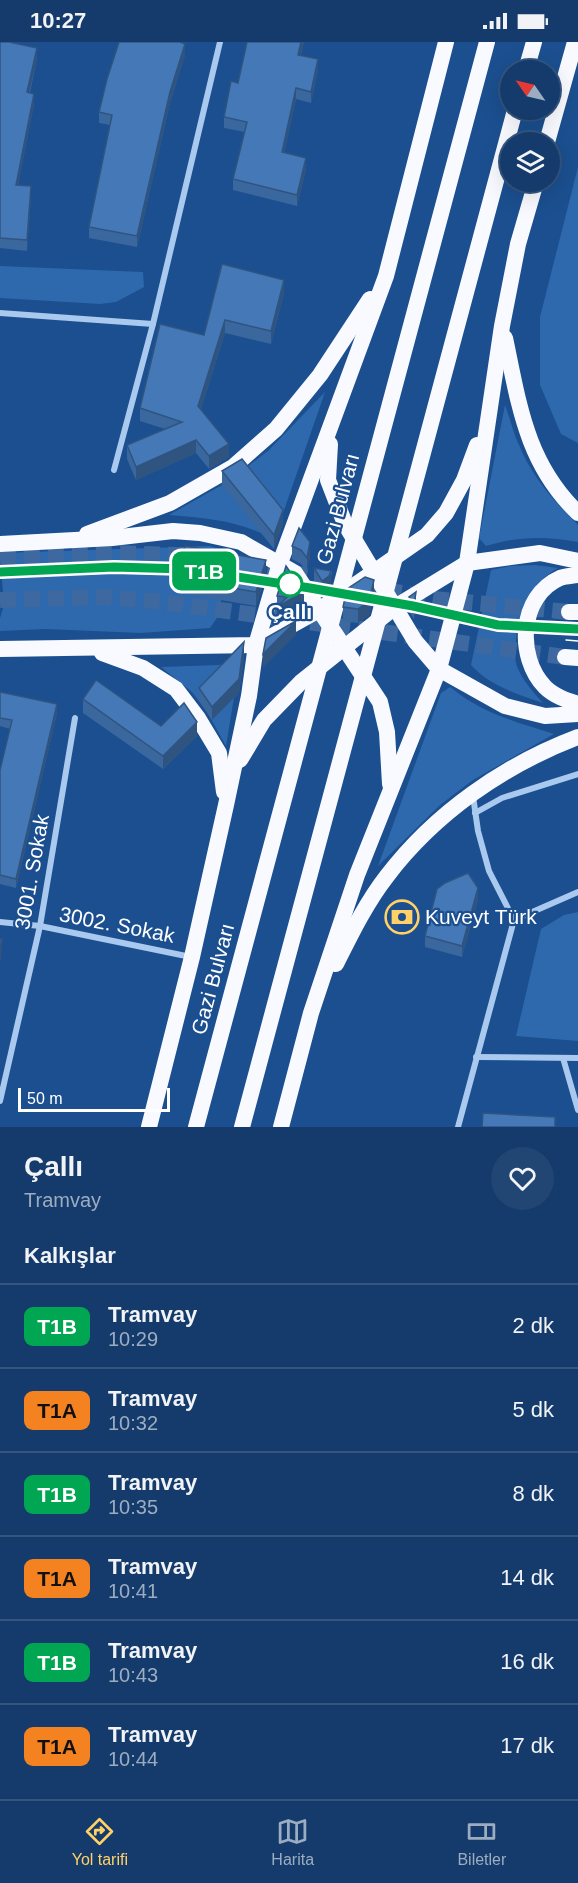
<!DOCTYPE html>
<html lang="tr">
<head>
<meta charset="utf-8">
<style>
	:root { --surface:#143b6b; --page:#214673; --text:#f1f3f6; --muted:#9dadc1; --line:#33557e; --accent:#ffd166 }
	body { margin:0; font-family:Arial,sans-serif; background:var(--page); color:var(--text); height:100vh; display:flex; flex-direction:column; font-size:22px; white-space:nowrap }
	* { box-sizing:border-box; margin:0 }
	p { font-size:20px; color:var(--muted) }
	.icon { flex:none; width:33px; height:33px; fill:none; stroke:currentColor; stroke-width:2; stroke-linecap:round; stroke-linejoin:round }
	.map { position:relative; height:1085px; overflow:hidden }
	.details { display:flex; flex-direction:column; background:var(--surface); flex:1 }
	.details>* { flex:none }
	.badge { padding:0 12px; border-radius:9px; font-size:21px; line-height:39px }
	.needle { width:39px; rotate:304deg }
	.fabs { position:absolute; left:500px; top:18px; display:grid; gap:12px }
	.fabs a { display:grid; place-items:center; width:60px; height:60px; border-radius:50%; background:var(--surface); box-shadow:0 6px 24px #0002,0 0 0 2px var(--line); font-size:30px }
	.scale { position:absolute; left:18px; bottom:15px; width:152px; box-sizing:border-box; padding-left:6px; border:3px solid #fff; border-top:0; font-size:16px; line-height:21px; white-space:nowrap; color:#fff; -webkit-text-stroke:4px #1b4f8f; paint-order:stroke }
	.map>.badge { position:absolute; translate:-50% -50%; box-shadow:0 0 0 3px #fff }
	h2 { padding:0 24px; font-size:22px; line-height:54px }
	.round { display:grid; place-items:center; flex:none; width:63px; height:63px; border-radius:32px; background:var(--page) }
	.summary { display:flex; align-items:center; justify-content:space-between; height:102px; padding:0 24px }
	h1 { font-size:28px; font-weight:700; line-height:45px }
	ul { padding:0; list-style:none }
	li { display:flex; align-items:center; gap:18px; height:84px; padding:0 24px; border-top:2px solid var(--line) }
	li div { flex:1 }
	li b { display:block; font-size:22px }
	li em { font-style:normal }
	li .badge { min-width:66px; font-weight:700; text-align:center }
	.status { display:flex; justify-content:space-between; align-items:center; height:42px; padding:0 30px; background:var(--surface); direction:ltr }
	.status svg { height:16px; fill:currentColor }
	.dock { display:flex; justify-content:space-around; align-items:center; height:84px; border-top:2px solid var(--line); background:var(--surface); font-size:16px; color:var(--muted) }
	.dock a { display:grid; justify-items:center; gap:3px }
	.dock .selected { color:var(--accent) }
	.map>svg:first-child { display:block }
	.green { fill:#2e69ad }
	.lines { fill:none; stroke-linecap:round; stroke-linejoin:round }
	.trunk-tunnel { stroke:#3d69a0; stroke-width:16; stroke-dasharray:16 8; stroke-linecap:butt }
	.minor { stroke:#a9c9ee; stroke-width:6 }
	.trunk { stroke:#f8faff; stroke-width:16 }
	.tram { stroke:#fff; stroke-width:1.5 }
	.wall { fill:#3a679d }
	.shaded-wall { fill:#305480 }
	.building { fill:#4478b7; stroke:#305480; stroke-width:1.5 }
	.line-casing { stroke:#fff; stroke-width:14 }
	.line { stroke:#00a651; stroke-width:9 }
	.stop-dot { fill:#fff; stroke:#00a651; stroke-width:3 }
	.labels { text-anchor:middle; stroke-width:4.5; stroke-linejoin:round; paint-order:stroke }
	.street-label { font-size:21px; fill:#fff; stroke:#1b4f8f }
	.stop-label { font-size:21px; font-weight:bold; fill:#fff; stroke:#1b4f8f }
	.poi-label { font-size:21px; fill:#fff; stroke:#1b4f8f; text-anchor:start }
</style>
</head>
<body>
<div class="status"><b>10:27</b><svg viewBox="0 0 49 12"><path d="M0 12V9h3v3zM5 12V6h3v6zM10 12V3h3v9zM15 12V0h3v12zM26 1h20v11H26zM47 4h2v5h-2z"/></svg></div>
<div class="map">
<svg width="578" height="1085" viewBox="0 0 578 1085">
	<rect width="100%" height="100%" fill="#1b4f8f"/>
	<g class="green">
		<path d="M578,125V401L561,392L540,343V275Z"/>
		<path d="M0,224L143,230L144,245L116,260L100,262L0,256Z"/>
		<path d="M325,350L281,477L268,494C233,478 206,476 169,473L229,439L269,408Z"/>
		<path d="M505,363C510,376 513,391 519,403C532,435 554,459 578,483V500C544,494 519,494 486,504L479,496Z"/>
		<path d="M210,504L237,513L223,546L219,573L210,586L141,591L46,587L0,589V576L4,563L0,511Z"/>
		<path d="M535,523L558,526C530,542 518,567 516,599C515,609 514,618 518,627C524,640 533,650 543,661C517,652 490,644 471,623L491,528L511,524Z"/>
		<path d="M240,619L226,704L206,668L192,650L161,625L219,623Z"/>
		<path d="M450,645C482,671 515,680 554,692L473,738L440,763L378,824L441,651Z"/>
		<path d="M578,870V999L516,994L541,887L564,873Z"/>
	</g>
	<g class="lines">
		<g class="trunk-tunnel">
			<path d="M0,515L113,511L204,514"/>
			<path d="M244,522L434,557L569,570"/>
			<path d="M0,558L103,555L154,559L565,615"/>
		</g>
		<g class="minor">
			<path d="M0,271L153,282"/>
			<path d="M114,428L153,282L220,0"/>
			<path d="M473,754L478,789L489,829L514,878"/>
			<path d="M475,771L502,756L578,732"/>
			<path d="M0,880L40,884L191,915"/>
			<path d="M476,1015L578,1016"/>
			<path d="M563,1016L578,1068"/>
			<path d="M0,1059L40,884L75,676"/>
			<path d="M458,1085L514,878L578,850"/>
		</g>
		<g class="trunk">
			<path d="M526,28L534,0"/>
			<path d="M547,100L575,0"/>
			<path d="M505,296C519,362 526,421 578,471"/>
			<path d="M330,402L328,438L345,482L415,599L439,627L505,664L545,674L578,672"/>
			<path d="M87,492L170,461L233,425L276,387L320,333L370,257"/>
			<path d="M0,502L112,496L173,489L200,491L241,500L295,531L380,660L387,690L390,742"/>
			<path d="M578,533C572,534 565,534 560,536C519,554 516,615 545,645C554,654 566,658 578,662"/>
			<path d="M569,570H578"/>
			<path d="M0,607L256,603L319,568L427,493L446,471L464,438L477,403"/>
			<path d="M102,611L143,626L176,647L198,676L219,711L224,750"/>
			<path d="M565,615L578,616"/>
			<path d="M240,718L264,678L301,640L395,565L467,521L540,511L578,519"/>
			<path d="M336,922C351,892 366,861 387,834C435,771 504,723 578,695"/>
			<path d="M149,1085L192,915L226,763L249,654L256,603L280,521L386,234L446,0"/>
			<path d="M196,1085L487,0"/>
			<path d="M242,1085L515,68"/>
			<path d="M281,1085L311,971L357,833L439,627L467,521L502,284L518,202L536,140"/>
		</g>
		<g class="tram">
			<path d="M567,587H578"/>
			<path d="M566,598L578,599"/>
		</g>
	</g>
	<g class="wall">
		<path d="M0,0L37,16L30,51L34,62L18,143L31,155L27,209L0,206Z"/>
		<path d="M119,0H182L185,13L170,61L137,205L89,196V185L110,83L99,81V70Z"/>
		<path d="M304,0L301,13L318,28L311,61L296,57L284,111L306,127L297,164L233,148V137L245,90L224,86V75L238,41Z"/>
		<path d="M222,222L284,251L271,302L225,291L201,367L229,415L209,427L196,411L136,438L127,417V403L165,387L140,379V366L204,293Z"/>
		<path d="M222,429L283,481L274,507L222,443Z"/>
		<path d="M292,504L310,514L307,530L301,522L292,517Z"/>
		<path d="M286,524L304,564L277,579V554Z"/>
		<path d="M314,526L331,543L329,548L322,553L314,540Z"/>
		<path d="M266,532L256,564L179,551V537Z"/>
		<path d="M374,551L369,573L358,581L343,579V565Z"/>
		<path d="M409,555L416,564L414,577L409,569Z"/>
		<path d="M244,614L239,651L212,678L199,659V646Z"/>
		<path d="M0,650L57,671L16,846L0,842V728L10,687L0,684Z"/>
		<path d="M83,657L161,684L197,694L163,727L83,671Z"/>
		<path d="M478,857L462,915L425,905V894Z"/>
	</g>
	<g class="shaded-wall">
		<path d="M301,0H304L298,24V13Z"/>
		<path d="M185,2V13L170,61L137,205V194L170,50Z"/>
		<path d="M37,6V16L27,60V50Z"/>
		<path d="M318,17V28L311,61V50Z"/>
		<path d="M296,46V57L282,121V110Z"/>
		<path d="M34,52V62L16,154V143Z"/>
		<path d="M306,116V127L297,164V153Z"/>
		<path d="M31,144V155L27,209V198Z"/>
		<path d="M284,238V251L271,302V289Z"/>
		<path d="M225,278V291L198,377V364Z"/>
		<path d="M196,398V411L136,438V425Z"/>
		<path d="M229,402V415L209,427V414Z"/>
		<path d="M283,468V481L274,507V493Z"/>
		<path d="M310,500V514L307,530V516Z"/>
		<path d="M266,518V532L256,564V550Z"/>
		<path d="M331,529V543L329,548L322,553V539Z"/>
		<path d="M374,538V551L369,573L358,581V567Z"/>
		<path d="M304,550V564L277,579V565Z"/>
		<path d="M416,550V564L414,577V563Z"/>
		<path d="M296,579V593L263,626V612Z"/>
		<path d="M244,600V614L239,651L212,678V665Z"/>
		<path d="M57,662V671L16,846V837Z"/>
		<path d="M197,680V694L163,727V714Z"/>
		<path d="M478,846V857L462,915V904Z"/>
	</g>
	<g class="building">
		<path d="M0,0H9L37,6L27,50L34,52L16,143L31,144L27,198L0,196Z"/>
		<path d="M119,0H180L185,2L170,50L137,194L89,185L112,73L99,70L107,37Z"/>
		<path d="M247,0H301L298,13L318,17L311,50L296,46L282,110L306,116L297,153L233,137L247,80L224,75L231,39L238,41Z"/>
		<path d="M222,222L284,238L271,289L225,278L198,364L229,402L209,414L196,398L136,425L127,403L182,380L140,366L160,282L204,293Z"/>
		<path d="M242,417L283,468L274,493L222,429Z"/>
		<path d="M299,486L310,500L307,516L301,508L292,504Z"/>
		<path d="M185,504L266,518L256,550L179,537Z"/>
		<path d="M286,524L304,550L277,565L287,555L277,554Z"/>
		<path d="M314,526L331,529L329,534L322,539Z"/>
		<path d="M365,535L374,538L369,559L358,567L343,565L347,547Z"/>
		<path d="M416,550L414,563L409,555Z"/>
		<path d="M296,579L263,612L266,596Z"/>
		<path d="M244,600L239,637L212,665L199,646Z"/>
		<path d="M96,638L161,684L184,661L197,680L163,714L83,657Z"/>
		<path d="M0,650L57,662L16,837L0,833V728L12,678L0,676Z"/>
		<path d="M468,831L478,846L462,904L425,894L437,847L445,841Z"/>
		<path d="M0,897H2L0,919Z"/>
		<path d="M483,1071L555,1075V1085H482Z"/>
	</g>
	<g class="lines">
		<defs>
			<path id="line" d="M0,530L114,525L185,527L310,546L413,564L498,583L578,587"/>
		</defs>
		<use href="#line" class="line-casing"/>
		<use href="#line" class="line"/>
	</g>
	<defs>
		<symbol id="bank-ring" viewBox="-11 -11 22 22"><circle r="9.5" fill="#1b4f8f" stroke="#ffd166" stroke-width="1.5"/><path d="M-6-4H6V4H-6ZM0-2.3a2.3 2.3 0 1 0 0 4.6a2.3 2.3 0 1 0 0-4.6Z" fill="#ffd166"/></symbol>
	</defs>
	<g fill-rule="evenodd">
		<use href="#bank-ring" x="383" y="856" width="38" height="38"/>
	</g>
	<circle class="stop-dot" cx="290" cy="542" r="12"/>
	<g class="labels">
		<g class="street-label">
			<text transform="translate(338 467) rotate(-75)" y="7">Gazi Bulvarı</text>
			<text transform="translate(32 830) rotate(-80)" y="7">3001. Sokak</text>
			<text transform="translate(117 883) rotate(11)" y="7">3002. Sokak</text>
			<text transform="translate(213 937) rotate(-75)" y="7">Gazi Bulvarı</text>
		</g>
		<g class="stop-label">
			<text x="290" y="577">Çallı</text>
		</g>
		<g class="poi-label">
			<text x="425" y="882">Kuveyt Türk</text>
		</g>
	</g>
</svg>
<div class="fabs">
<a><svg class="needle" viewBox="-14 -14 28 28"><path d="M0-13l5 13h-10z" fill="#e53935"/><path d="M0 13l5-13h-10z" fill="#9dadc1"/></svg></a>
<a><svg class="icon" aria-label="layers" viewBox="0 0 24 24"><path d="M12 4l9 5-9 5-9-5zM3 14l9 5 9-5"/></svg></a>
</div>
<div class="scale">50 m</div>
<b class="badge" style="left:204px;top:529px;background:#00a651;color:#fff">T1B</b>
</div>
<section class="details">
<div class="summary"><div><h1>Çallı</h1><p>Tramvay</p></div><a class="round"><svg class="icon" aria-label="heart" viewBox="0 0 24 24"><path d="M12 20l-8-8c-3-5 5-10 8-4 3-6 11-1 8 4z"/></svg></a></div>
<h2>Kalkışlar</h2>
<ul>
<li><span class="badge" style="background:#00a651;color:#fff">T1B</span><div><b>Tramvay</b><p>10:29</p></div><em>2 dk</em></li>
<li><span class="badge" style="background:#f58220;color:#111">T1A</span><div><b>Tramvay</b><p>10:32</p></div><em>5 dk</em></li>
<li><span class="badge" style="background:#00a651;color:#fff">T1B</span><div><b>Tramvay</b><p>10:35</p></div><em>8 dk</em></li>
<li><span class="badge" style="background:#f58220;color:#111">T1A</span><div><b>Tramvay</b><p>10:41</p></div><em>14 dk</em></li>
<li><span class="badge" style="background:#00a651;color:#fff">T1B</span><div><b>Tramvay</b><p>10:43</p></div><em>16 dk</em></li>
<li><span class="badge" style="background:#f58220;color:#111">T1A</span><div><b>Tramvay</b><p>10:44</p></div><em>17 dk</em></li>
</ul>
</section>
<nav class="dock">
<a class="selected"><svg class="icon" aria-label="directions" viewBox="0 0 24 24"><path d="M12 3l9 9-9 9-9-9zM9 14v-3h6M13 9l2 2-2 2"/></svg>Yol tarifi</a>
<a><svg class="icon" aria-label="map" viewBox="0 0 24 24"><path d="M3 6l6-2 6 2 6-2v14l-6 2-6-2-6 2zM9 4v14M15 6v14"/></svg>Harita</a>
<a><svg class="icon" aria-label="tickets" viewBox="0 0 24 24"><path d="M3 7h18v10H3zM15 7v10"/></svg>Biletler</a>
</nav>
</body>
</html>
